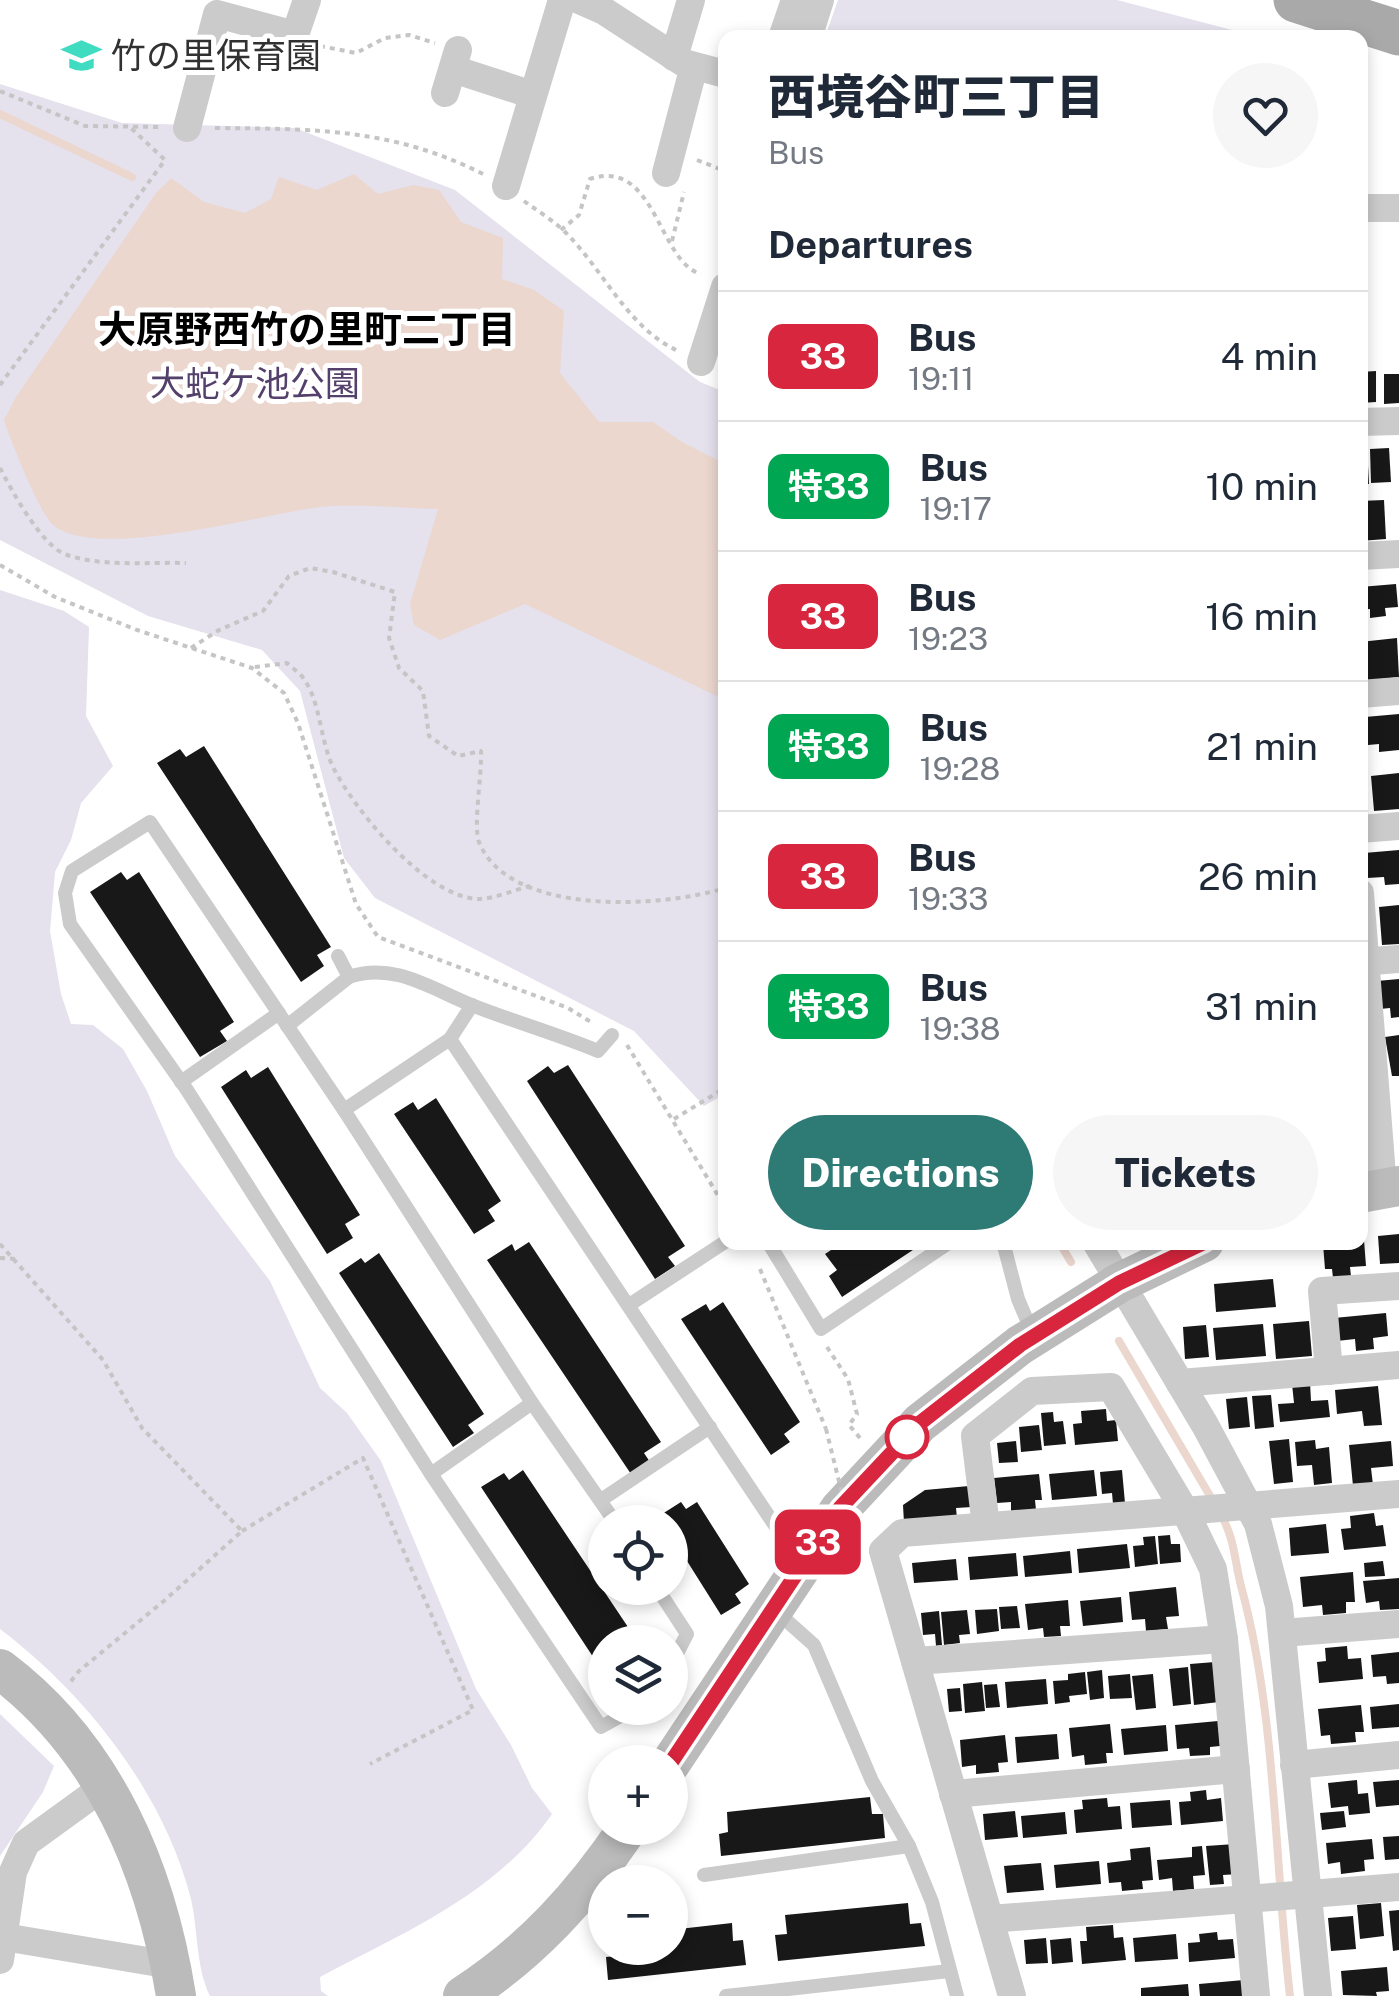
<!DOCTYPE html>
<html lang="en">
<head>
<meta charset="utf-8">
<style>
	:root { --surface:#fff; --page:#f6f6f7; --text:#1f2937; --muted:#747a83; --line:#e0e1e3; --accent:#2e7a75 }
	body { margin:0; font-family:"Public Sans","Noto Sans JP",sans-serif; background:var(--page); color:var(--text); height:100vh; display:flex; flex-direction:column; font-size:38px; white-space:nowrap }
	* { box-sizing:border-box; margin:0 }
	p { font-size:32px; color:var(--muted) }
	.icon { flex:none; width:55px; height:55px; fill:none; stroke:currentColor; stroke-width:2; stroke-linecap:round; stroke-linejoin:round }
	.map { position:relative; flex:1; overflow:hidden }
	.sheet { position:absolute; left:718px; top:30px; width:650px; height:1220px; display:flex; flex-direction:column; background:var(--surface); border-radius:20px; box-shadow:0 5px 15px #0003 }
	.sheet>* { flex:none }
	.badge { padding:0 20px; border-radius:15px; font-size:35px; line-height:65px }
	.controls { position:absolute; left:588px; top:1505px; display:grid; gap:20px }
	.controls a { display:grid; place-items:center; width:100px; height:100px; border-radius:50%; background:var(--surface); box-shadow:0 5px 15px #0003; font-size:50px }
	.map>.badge { position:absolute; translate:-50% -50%; box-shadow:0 0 0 5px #fff }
	h2 { padding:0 50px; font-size:38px; line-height:90px }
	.round { display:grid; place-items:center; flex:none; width:105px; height:105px; border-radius:52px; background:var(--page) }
	.summary { display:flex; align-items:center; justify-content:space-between; height:170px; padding:0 50px }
	h1 { font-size:48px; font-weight:800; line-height:75px }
	.action { display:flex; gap:20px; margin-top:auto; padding:20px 50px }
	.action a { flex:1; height:115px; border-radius:60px; background:var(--accent); color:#fff; font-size:40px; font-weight:800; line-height:115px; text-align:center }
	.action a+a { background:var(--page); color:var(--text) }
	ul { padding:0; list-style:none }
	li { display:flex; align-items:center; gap:30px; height:130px; padding:0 50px; border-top:2px solid var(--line) }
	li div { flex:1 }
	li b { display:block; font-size:38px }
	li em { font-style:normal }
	li .badge { min-width:110px; font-weight:700; text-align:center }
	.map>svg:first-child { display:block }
	.green { fill:#e5e1ed }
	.water { fill:#ebd7ce }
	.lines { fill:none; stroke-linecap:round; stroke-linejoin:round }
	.stream { stroke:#ebd7ce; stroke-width:8 }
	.building { fill:#181818 }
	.path { stroke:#c5c5c5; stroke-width:4; stroke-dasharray:5 5; stroke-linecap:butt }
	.lane { stroke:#cbcbcb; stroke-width:14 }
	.street { stroke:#cbcbcb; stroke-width:28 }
	.secondary { stroke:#bbb; stroke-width:40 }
	.primary { stroke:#a9a9a9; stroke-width:45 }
	.path-bridge { stroke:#c5c5c5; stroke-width:4; stroke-dasharray:5 5; stroke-linecap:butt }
	.line-casing { stroke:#fff; stroke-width:22 }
	.line { stroke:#d7263d; stroke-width:15 }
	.stop-dot { fill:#fff; stroke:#d7263d; stroke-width:5 }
	.labels { text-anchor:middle; stroke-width:10; stroke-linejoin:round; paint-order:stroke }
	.poi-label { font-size:35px; fill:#313131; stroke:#fff; text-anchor:start }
	.park-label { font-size:35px; fill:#53406b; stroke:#fff }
	.neighbourhood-label { font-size:38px; font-weight:bold; fill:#000; stroke:#fff }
</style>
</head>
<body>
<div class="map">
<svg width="1399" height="1996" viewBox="0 0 1399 1996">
	<rect width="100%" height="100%" fill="#fff"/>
	<g class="green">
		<path d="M838,0H1117L1259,37H825Z"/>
		<path d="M0,84L122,123L295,128L455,190L700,382L725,392V1094L704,1106L634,1031L375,898L344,858L300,691L262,650L148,616L0,540Z"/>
		<path d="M0,590L64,611L89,627L86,716L113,766L81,803L71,840L55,872L50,931L61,994L71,1024L93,1025L123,1049L147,1091L175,1156L270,1281L320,1388L347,1413L381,1461L476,1689L511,1745L532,1788L552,1814C497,1894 403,1933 320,1977L321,1991L328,1996H210C196,1968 198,1930 191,1899C164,1793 86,1694 0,1629Z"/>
		<path d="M0,1714L54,1766L43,1792L0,1856Z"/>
	</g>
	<path class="water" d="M354,174L378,194L413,185L439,190L461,222L503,238L502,279L534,290L564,311L560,373L599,422H653L682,442L725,464V700L525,604L440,640L414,625L410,604L438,509C402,508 366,504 330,506C273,510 96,564 52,524C39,511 10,440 4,420L16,397L156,193L171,178L204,202L245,213L271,199L279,177L317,190Z"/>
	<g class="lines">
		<g class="stream">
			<path d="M0,114L132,177"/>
			<path d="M1059,1242L1071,1262"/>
			<path d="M1119,1341L1213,1501"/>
			<path d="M1220,1513C1235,1539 1234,1558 1241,1586C1277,1718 1274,1860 1290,1996"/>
		</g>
	</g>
	<g class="building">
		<path d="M1376,371V402L1360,403V372Z"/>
		<path d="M1384,374H1399V403L1384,404Z"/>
		<path d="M1367,447L1369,484H1360V448Z"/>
		<path d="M1389,448L1391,482L1371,483L1370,449Z"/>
		<path d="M1384,500L1386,539L1360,541V501Z"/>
		<path d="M1396,584L1398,607L1385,608L1386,616L1370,618V609L1360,610V587Z"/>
		<path d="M1397,638L1399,677L1363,681L1360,642Z"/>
		<path d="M1399,714V750L1379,752V744L1368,745L1365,717Z"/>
		<path d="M204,746L331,947L317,955L324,966L301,982L157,763L180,749L186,757Z"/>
		<path d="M1399,773V809L1374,811L1371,776Z"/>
		<path d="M1399,850V884L1385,885L1384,877L1367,878L1364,853Z"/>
		<path d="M121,872L127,880L139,872L234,1022L220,1031L227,1041L200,1057L90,892Z"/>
		<path d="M1399,905V944L1382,945L1379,907Z"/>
		<path d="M1399,979V1017L1391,1018L1390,1008L1380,1009L1377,981Z"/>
		<path d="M1399,1035V1076H1392L1385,1037Z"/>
		<path d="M568,1065L685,1246L668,1257L675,1266L655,1279L527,1081L548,1066L554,1073Z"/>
		<path d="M268,1067L360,1215L345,1224L353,1238L327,1254L221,1087L246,1070L251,1078Z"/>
		<path d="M436,1098L501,1201L488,1210L495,1221L474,1234L394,1114L413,1102L418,1110Z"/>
		<path d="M1399,1234V1263L1380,1264L1378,1236Z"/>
		<path d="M1360,1240H1364L1366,1266L1350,1267L1351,1276L1333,1278L1332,1269H1325L1323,1244Z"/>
		<path d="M529,1242L661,1442L644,1453L650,1462L631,1474L487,1260L512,1244L515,1251Z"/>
		<path d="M843,1242H925L842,1297L829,1276L837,1270L825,1254Z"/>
		<path d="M379,1253L484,1414L468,1425L474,1433L453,1447L339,1273L361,1258L365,1263Z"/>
		<path d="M1273,1279L1276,1307L1216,1312L1214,1284Z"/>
		<path d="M723,1302L800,1422L784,1434L790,1442L771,1455L681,1319L706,1304L710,1311Z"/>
		<path d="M1386,1313L1388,1336L1373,1338L1374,1349L1356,1351L1355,1339L1337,1341L1334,1318Z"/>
		<path d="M1309,1321L1312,1356L1276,1359L1273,1324Z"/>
		<path d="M1263,1324L1266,1356L1216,1360L1213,1328Z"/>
		<path d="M1206,1325L1209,1357L1185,1359L1183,1327Z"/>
		<path d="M1310,1382L1311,1401L1328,1400L1330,1417L1280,1422L1278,1404L1294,1403L1292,1384Z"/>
		<path d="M1378,1386L1382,1425L1364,1426L1362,1411L1337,1414L1335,1390Z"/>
		<path d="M1271,1395L1274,1427L1255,1429L1252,1396Z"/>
		<path d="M1247,1397L1250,1427L1229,1429L1226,1399Z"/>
		<path d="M1106,1409L1107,1421L1116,1420L1118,1441L1075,1445L1073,1424L1082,1423L1081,1411Z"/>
		<path d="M1053,1412L1054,1422L1063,1421L1066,1444L1044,1446L1041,1413Z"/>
		<path d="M1039,1425L1042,1450L1021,1452L1019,1427Z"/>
		<path d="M1289,1439L1293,1482L1274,1484L1269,1441Z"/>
		<path d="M1315,1440L1316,1449L1329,1447L1332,1483L1314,1485L1312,1465L1297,1466L1295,1442Z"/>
		<path d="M1016,1441L1018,1462L999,1463L997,1443Z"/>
		<path d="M1391,1441L1393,1466L1371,1468L1373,1485L1353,1486L1349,1445Z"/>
		<path d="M523,1470L638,1642H605V1675L481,1487L504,1473L509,1480Z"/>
		<path d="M1094,1470L1097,1496L1052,1500L1049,1474Z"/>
		<path d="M1122,1470L1125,1503L1113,1504L1112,1493L1102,1494L1100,1472Z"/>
		<path d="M1039,1474L1042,1500H1035L1036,1510L1011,1513V1502L997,1503L994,1478Z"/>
		<path d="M969,1486L972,1507L956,1508L957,1518L904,1523L903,1505L925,1490Z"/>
		<path d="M681,1502L686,1509L697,1502L749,1584L735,1594L741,1603L721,1615L670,1534V1522H663L659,1516Z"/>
		<path d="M1374,1513L1376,1526L1383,1525L1386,1546L1344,1550L1341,1529L1351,1528L1350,1516Z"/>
		<path d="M1326,1524L1329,1553L1291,1556L1289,1528Z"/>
		<path d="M1170,1535L1171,1544H1180L1181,1562L1160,1564L1158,1536Z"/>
		<path d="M1155,1536L1158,1564L1135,1567L1133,1546L1144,1545L1143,1537Z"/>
		<path d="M1127,1544L1130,1568L1079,1573L1077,1549Z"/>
		<path d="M1070,1551L1072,1573L1025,1577L1023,1556Z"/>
		<path d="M1016,1553L1018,1576L970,1580L968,1557Z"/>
		<path d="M956,1559L958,1580L914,1583L912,1563Z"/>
		<path d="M1383,1561L1385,1576L1365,1577L1364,1563Z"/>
		<path d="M1353,1572L1355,1602H1346V1613L1323,1615L1322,1605L1303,1607L1300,1577Z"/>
		<path d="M1399,1578V1609L1380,1610L1379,1601L1366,1603L1363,1581Z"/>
		<path d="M1176,1587L1179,1616L1166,1617L1168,1629L1146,1631L1145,1619L1132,1620L1129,1592Z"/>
		<path d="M1121,1597L1123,1622L1083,1626L1080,1601Z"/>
		<path d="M1068,1600L1070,1626H1060L1061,1636L1044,1637L1043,1628L1028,1630L1025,1604Z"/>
		<path d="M1017,1606L1020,1628L1001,1629L999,1607Z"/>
		<path d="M997,1609L999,1631L977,1634L975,1610Z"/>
		<path d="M967,1610L970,1634L959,1635L960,1643L944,1645L941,1612Z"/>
		<path d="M939,1611L942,1645L936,1646L935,1634L923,1635L921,1613Z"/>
		<path d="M1347,1646L1348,1659L1361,1658L1363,1679L1319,1683L1317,1662L1326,1661L1325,1648Z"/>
		<path d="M1399,1652V1683L1387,1684L1386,1676L1373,1677L1371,1655Z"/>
		<path d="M1215,1662L1219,1702L1194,1705L1190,1664Z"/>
		<path d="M1188,1667L1191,1704L1173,1706L1169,1669Z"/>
		<path d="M1102,1670L1104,1698L1090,1700L1087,1672Z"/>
		<path d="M1085,1672L1087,1694L1069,1696L1070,1702L1055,1704L1053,1681L1068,1680V1674Z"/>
		<path d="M1130,1674L1132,1698L1110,1699L1108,1676Z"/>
		<path d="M1153,1674L1156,1708L1136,1710L1132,1676Z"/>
		<path d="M1046,1679L1048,1704L1007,1708L1005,1682Z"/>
		<path d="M982,1682L985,1711L965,1713L963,1684Z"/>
		<path d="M997,1684L1000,1707L986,1708L984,1685Z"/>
		<path d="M960,1688L962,1711L949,1712L947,1689Z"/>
		<path d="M1399,1704V1727L1372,1729L1370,1707Z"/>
		<path d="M1361,1705L1364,1732H1355L1356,1742L1331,1744L1330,1735L1321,1736L1318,1709Z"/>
		<path d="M1218,1721L1220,1746L1210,1747V1755L1190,1756L1189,1748L1177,1749L1175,1725Z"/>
		<path d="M1110,1724L1113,1753H1106L1107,1763L1085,1765L1084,1755L1072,1757L1069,1728Z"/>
		<path d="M1166,1725L1168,1751L1124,1755L1121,1729Z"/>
		<path d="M1057,1734L1059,1759L1017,1763L1015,1737Z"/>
		<path d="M1005,1735L1008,1762L998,1763L999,1772L976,1774V1765L962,1767L960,1740Z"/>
		<path d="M1357,1780L1358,1794L1368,1793L1370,1813L1349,1815L1348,1806L1331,1808L1328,1783Z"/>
		<path d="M1399,1780V1805L1376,1807L1373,1782Z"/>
		<path d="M1206,1790L1207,1800L1221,1798L1223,1821L1181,1825L1179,1802L1191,1801L1190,1792Z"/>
		<path d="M870,1797L872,1814H883L885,1838L721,1856L719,1834L728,1832L727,1812Z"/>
		<path d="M1107,1798L1108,1807L1120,1806L1122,1829L1076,1833L1074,1810L1083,1809L1082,1800Z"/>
		<path d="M1170,1800L1172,1825L1132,1828L1130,1803Z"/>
		<path d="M1015,1811L1018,1837L985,1840L983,1814Z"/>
		<path d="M1344,1811L1346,1827L1322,1830L1320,1813Z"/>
		<path d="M1065,1812L1067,1834L1023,1838L1021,1816Z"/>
		<path d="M1399,1836V1859L1385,1860L1383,1837Z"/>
		<path d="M1372,1839L1374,1859L1364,1860L1365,1871L1341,1874L1340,1862L1328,1864L1326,1843Z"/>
		<path d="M1235,1844L1238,1874L1223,1875L1224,1884L1210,1885L1206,1846Z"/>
		<path d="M1202,1846L1205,1875L1193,1876L1194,1889L1173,1891L1172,1878L1159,1880L1157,1860L1192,1857V1847Z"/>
		<path d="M1150,1847L1153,1880L1142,1881L1143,1889L1122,1891L1121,1882L1109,1883L1107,1863L1131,1860L1130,1849Z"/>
		<path d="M1099,1861L1101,1884L1056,1888L1054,1865Z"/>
		<path d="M1041,1863L1044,1890L1007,1893L1004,1866Z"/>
		<path d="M908,1903L910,1924L921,1923L925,1946L778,1961L775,1935L787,1934L785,1915Z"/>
		<path d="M1381,1903L1384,1936L1360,1939L1357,1905Z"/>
		<path d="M1399,1910V1950L1393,1951L1389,1911Z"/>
		<path d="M1353,1916L1356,1949L1331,1951L1328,1918Z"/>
		<path d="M732,1923L733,1941L743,1940L746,1965L608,1980L606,1957L616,1956L615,1948H670V1930Z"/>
		<path d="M1113,1925L1114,1938L1123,1937L1126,1960L1082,1964L1080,1941H1087L1086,1927Z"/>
		<path d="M1217,1932L1218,1940L1233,1939L1235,1958L1189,1962L1188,1943L1200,1942L1199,1934Z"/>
		<path d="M1176,1934L1178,1959L1135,1962L1133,1938Z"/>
		<path d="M1046,1938L1048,1963L1026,1964L1024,1940Z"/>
		<path d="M1071,1938L1073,1962L1052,1964L1050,1940Z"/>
		<path d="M1387,1967L1389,1991L1376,1992L1377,1996L1343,1995L1341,1971Z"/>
		<path d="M1244,1980L1245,1996H1200L1199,1984Z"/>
		<path d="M1188,1984L1189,1996H1141V1988Z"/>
	</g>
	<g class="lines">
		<g class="path">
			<path d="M320,46L356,53L385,38L409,35L435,43"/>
			<path d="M0,91L85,126L161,127"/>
			<path d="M215,128C314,129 392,128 483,174"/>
			<path d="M697,160L725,171"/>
			<path d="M524,201C539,212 556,222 568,235C605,273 628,327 676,350"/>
			<path d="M561,230L579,215L590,179C656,157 658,262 701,274"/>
			<path d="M672,241L684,192"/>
			<path d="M0,385L165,160L131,128"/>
			<path d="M0,468C12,491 42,547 67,555C103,567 149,562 186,563"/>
			<path d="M0,565L55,597L137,630L252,668L284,693L298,723L356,904L378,937L568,1008L594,1024"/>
			<path d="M191,648L219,630L263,611L289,576L310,568L333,572L395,592L389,638L399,668L423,691L429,736L458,756L481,751C482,774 473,826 479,842C509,917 662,908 725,888"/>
			<path d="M255,667L287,663C292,668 300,673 304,679C321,704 320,740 333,767C355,811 426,897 478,899C494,899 514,890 530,886"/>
			<path d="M627,1045L725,1207"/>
			<path d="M674,1119L725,1088"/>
			<path d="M0,1244L103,1360L142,1428L242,1531L165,1600L79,1671L68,1685"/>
			<path d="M0,1258L17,1259"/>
			<path d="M760,1269L826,1429"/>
			<path d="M827,1347L848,1379L857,1414L849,1425L860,1438"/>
			<path d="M242,1531L363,1458L473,1710L370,1764"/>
		</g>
		<g class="lane">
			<path d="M349,977C394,961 433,990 474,1006C515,1022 557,1034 598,1051L612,1035"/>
			<path d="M287,1026L349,977L338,956"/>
			<path d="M450,1039L472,1005"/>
			<path d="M181,1082L279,1013"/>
			<path d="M344,1110L450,1039L798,1560"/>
			<path d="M768,1242L821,1329L950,1242"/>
			<path d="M1003,1242L1018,1299L1032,1332"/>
			<path d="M629,1305L725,1242"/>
			<path d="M431,1474L532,1403"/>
			<path d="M601,1500L710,1427"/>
			<path d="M615,1522L532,1403L344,1110L150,822L72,871L65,893L70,924L187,1090L431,1474L601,1727L635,1708"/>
			<path d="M657,1588L687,1634L670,1667"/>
			<path d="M777,1612L814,1645L872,1781L909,1846L932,1902L957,1996"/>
			<path d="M704,1875L909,1846"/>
			<path d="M726,1996L949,1971"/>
		</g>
		<g class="street">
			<path d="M579,0L604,11L684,63L725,74"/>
			<path d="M782,38L795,0"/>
			<path d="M808,38L820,0"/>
			<path d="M674,57L691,0"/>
			<path d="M453,69L533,95"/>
			<path d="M445,93L458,50"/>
			<path d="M187,128L217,14L295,35L307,0"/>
			<path d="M666,173L694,66"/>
			<path d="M506,186L562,0"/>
			<path d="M1360,208H1399"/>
			<path d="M701,362L725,287"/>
			<path d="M1360,422L1399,421"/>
			<path d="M1360,556L1399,554"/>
			<path d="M1360,694L1399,691"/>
			<path d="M1360,829L1399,826"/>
			<path d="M1360,893L1383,1188"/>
			<path d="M1360,962L1399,959"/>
			<path d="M1096,1242L1205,1425L1258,1524L1279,1606L1318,1996"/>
			<path d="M1329,1371L1322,1291L1399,1286"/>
			<path d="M1180,1383L1399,1365"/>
			<path d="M986,1526L975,1436L1032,1391L1111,1387L1185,1511L1213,1569L1224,1639L1256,1996"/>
			<path d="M1282,1633L1399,1624"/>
			<path d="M915,1661L1224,1639"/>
			<path d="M1294,1765L1399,1755"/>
			<path d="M953,1794L1236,1769"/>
			<path d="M990,1919L1399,1887"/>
			<path d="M4,1937L171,1965"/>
			<path d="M0,1960L13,1872L26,1843L106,1785"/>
			<path d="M1012,1996L883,1551L902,1533L1399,1494"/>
		</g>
		<g class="secondary">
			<path d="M1360,1193L1399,1186"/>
			<path d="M0,1669C105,1748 156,1870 176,1996"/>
			<path d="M670,1764L840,1509L920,1423L1020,1345L1119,1283L1204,1242"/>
			<path d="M463,1996C532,1951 582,1896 628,1828"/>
		</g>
		<path class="primary" d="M1296,0L1399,33"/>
		<path class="path-bridge" d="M826,1429L859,1562"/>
	</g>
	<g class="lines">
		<defs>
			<path id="line" d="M670,1764L840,1508L920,1423L1020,1345L1119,1283L1205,1242"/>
		</defs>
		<use href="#line" class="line-casing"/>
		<use href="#line" class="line"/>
	</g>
	<defs>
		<symbol id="school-bare" viewBox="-9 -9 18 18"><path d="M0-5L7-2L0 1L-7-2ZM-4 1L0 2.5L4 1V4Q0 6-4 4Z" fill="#40dcc1" stroke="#fff" stroke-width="2.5" paint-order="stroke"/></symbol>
	</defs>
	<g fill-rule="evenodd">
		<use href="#school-bare" x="54" y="28" width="55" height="55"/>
	</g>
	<circle class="stop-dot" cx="907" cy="1437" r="20"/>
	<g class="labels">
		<g class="poi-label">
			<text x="111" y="68">竹の里保育園</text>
		</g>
		<g class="park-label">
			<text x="255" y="396">大蛇ケ池公園</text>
		</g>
		<g class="neighbourhood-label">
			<text x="307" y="343">大原野西竹の里町二丁目</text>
		</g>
	</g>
</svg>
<div class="controls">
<a><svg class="icon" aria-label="locate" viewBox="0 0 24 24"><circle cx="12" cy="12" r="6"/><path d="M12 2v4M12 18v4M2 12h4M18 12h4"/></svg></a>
<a><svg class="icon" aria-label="layers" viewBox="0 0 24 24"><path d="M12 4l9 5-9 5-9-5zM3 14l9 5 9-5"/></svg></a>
<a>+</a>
<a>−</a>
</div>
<b class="badge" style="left:818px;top:1542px;background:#d7263d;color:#fff">33</b>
<section class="sheet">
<div class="summary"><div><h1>西境谷町三丁目</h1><p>Bus</p></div><a class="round"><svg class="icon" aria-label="heart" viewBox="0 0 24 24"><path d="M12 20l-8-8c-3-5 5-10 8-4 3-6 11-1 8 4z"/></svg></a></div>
<h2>Departures</h2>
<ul>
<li><span class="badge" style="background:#d7263d;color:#fff">33</span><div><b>Bus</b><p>19:11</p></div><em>4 min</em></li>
<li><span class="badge" style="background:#00a651;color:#fff">特33</span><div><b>Bus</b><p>19:17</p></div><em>10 min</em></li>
<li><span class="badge" style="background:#d7263d;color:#fff">33</span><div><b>Bus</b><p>19:23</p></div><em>16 min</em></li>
<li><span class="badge" style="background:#00a651;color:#fff">特33</span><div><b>Bus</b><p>19:28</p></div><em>21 min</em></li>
<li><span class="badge" style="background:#d7263d;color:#fff">33</span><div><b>Bus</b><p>19:33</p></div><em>26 min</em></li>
<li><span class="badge" style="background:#00a651;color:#fff">特33</span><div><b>Bus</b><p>19:38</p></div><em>31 min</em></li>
</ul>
<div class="action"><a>Directions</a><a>Tickets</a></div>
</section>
</div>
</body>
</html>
